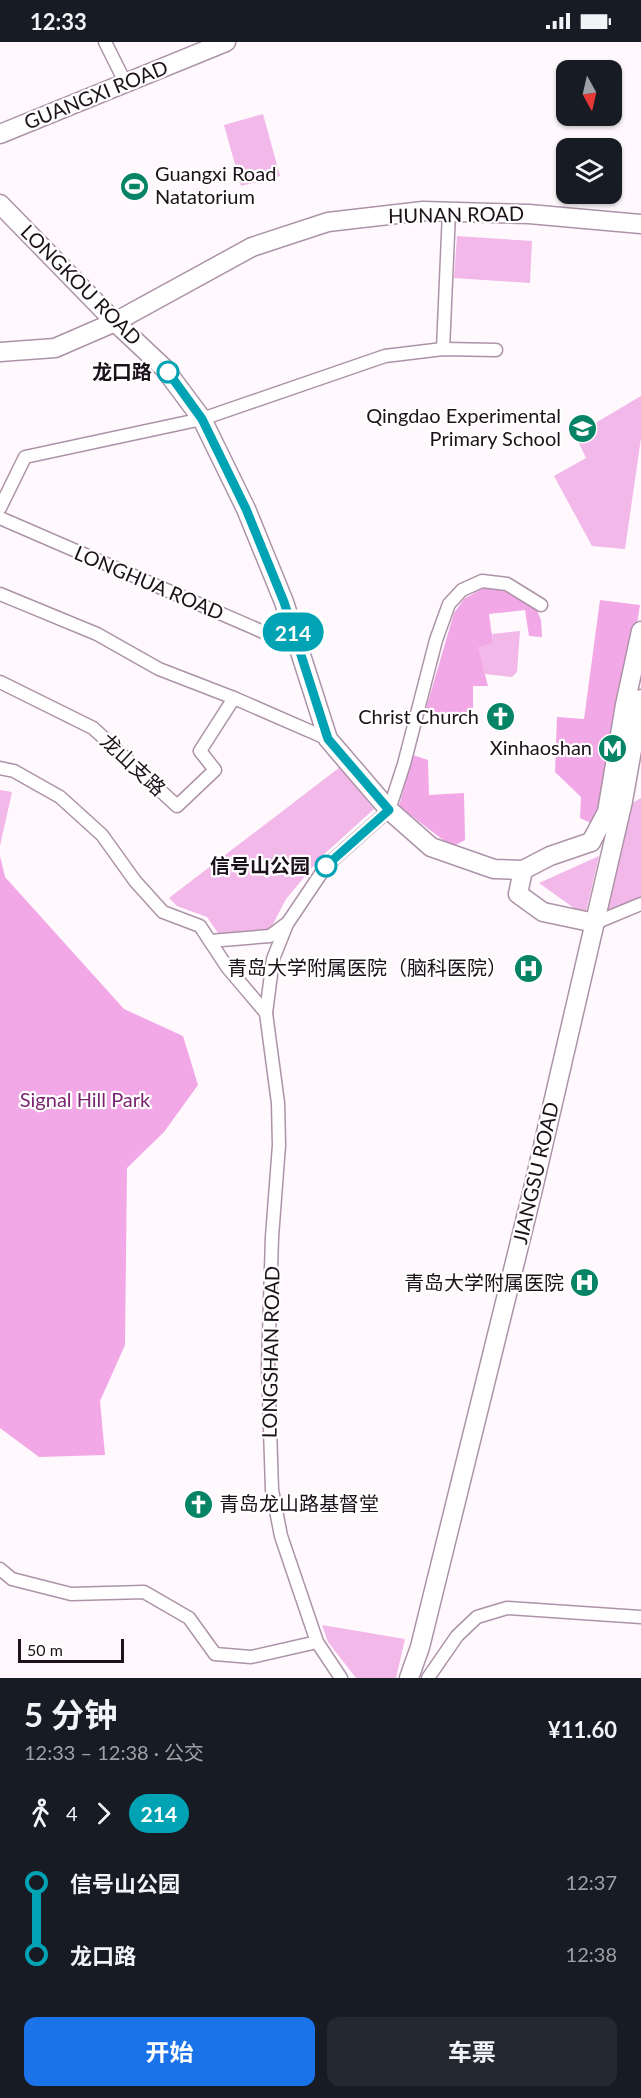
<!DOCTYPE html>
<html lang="zh">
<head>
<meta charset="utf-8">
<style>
	:root { --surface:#171b24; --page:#242831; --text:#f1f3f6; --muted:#9ea1a6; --accent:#1a73e8 }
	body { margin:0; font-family:Lato,"Noto Sans SC",sans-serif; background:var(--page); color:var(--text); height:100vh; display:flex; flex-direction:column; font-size:22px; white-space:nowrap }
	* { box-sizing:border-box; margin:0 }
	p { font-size:20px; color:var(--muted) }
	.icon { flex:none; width:33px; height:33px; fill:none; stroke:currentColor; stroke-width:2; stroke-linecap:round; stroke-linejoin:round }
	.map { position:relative; height:1636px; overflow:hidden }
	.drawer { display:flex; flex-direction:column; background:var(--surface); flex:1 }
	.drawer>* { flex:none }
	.badge { padding:0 12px; border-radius:20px; font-size:21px; line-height:39px }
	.needle { width:39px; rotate:172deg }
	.buttons { position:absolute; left:556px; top:18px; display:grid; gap:12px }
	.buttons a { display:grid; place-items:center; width:66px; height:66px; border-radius:12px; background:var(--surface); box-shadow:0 2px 4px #0004; font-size:30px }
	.scale { position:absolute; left:18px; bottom:15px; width:106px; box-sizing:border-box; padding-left:6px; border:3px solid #1c121a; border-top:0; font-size:16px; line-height:21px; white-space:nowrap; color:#1c121a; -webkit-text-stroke:4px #fff; paint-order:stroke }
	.map>.badge { position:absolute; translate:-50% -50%; box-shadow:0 0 0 3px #fff }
	.legs { display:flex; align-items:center; gap:9px; height:66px; padding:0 24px; font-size:20px }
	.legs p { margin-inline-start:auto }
	.summary { display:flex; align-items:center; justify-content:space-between; height:102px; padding:0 24px }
	h1 { font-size:33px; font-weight:700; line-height:45px }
	.cta { display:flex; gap:12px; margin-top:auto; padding:12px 24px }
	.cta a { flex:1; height:69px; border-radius:12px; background:var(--accent); color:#fff; font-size:24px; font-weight:700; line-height:69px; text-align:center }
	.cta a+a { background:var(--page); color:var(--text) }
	ul { padding:0 24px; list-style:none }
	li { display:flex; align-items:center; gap:21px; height:72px; font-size:22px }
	li i { display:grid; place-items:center; width:9px; height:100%; margin:0 8px; background:currentColor }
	li i::after { content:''; width:15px; height:15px; margin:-8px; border:4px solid; border-radius:50%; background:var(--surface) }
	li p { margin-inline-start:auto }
	li:first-child i { background:linear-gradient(#0000 50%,currentColor 0) }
	li:last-child i { background:linear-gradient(currentColor 50%,#0000 0) }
	.status { display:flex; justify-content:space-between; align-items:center; height:42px; padding:0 30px; background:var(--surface); direction:ltr }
	.status svg { height:16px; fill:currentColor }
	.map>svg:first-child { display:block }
	.green { fill:#f2b8e9 }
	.forest { fill:#f2a7e7 }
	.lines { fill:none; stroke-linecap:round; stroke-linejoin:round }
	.street-casing { stroke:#ad93a8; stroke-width:15 }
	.secondary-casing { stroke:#ad93a8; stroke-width:21 }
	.street { stroke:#fff; stroke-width:12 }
	.secondary { stroke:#fff; stroke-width:18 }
	.line-1-casing { stroke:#fff; stroke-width:14 }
	.line-1 { stroke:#00a3b4; stroke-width:9 }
	.stop-1-dot { fill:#fff; stroke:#00a3b4; stroke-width:3 }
	.labels { text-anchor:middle; stroke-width:4.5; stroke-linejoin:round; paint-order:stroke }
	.street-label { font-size:20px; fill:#1c121a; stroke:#fff }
	.poi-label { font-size:20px; fill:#1c121a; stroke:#fff; text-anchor:end }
	.stop-label { font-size:20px; font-weight:bold; fill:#1c121a; stroke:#fff; text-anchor:end }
	.park-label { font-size:20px; fill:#7a2572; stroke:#fff }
</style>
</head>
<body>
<div class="status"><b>12:33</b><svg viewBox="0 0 49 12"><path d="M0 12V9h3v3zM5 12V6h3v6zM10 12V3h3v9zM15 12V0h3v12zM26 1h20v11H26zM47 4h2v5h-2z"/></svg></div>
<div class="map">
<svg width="641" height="1636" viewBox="0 0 641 1636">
	<rect width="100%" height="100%" fill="#fff9fe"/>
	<g class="green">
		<path d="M263,72L280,134L241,144L224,83Z"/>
		<path d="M457,194L532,199L530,241L454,236Z"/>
		<path d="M641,354V396L625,507L592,504L554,434L586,416L575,393Z"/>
		<path d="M520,589L517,630L512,635L485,632L477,604L493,601L492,592Z"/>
		<path d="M340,725L374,767L321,815L286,857L270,888L220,894L207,875L177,864L169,856Z"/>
		<path d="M0,748L12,750L0,804Z"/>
		<path d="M641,756V855L602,873L625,765Z"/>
		<path d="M599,814L585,874L539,841Z"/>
		<path d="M322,1583L405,1597L396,1636H356L328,1600Z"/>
	</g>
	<g class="forest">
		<path d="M483,546L506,547L536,566L541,578L542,595L529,594L525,568L489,572L493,601L478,605L488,644H473V672L425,670L454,571L464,557Z"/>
		<path d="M600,558L640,563L610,755L593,782L580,776L581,755L555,730L557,675L584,677Z"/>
		<path d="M413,713L428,718L429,753L464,751L465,798L452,805L399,764Z"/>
		<path d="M0,814L5,835L124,967L183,994L198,1043L164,1090L127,1126L125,1303L100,1359L105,1413L39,1415L0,1386Z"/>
	</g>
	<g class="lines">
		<defs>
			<g id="street">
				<path d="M105,0L126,42"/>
				<path d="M443,307L449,170"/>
				<path d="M0,466L25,415L202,377L385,314L443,307L496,308"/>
				<path d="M0,476L298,605"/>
				<path d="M0,552L97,592L159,627L234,656"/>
				<path d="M0,640L93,686L177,764L215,728L200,709L234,656L328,697"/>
				<path d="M0,726L14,729L60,755L102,793L135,839L163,870L200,884L227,925L266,971"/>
				<path d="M595,881L641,862"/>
				<path d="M210,899L270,894L286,882"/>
				<path d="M0,1527L12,1537L71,1552L144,1550L189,1576L215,1612L251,1615L317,1600"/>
				<path d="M341,1636L317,1600L281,1494L272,1448L268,1325L272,1195L279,1103L278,1061L266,971L273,917L287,882L326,824L389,768L404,722L436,598L449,562L462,548L482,539L507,542L541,563"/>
				<path d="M428,1636L457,1594L477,1575L507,1566L641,1575"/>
			</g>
			<g id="secondary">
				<path d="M0,92L226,0"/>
				<path d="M0,162L115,280L164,326L202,377L246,467L284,560L328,697L389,768L431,805L494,827L523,828L550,814L591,800"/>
				<path d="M0,310L55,306L115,280L252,205L328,180L423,169L529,172L641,182"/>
				<path d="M591,800L607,770L625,663L641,589"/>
				<path d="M523,828L518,852L543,870L595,881"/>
				<path d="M409,1636L420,1605L533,1147L623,759L641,657"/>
			</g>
		</defs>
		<use href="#street" class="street-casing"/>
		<use href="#secondary" class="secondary-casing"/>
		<use href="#street" class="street"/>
		<use href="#secondary" class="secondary"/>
	</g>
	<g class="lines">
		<defs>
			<path id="line-1" d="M168,330L202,377L246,467L284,560L328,697L389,768L326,824"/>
		</defs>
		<use href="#line-1" class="line-1-casing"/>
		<use href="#line-1" class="line-1"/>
	</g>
	<defs>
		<symbol id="stadium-disc" viewBox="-11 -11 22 22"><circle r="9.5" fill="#068465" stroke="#fff"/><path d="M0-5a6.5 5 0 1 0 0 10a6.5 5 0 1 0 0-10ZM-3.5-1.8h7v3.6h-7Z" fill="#fff"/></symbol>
		<symbol id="school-disc" viewBox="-11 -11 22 22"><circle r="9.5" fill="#068465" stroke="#fff"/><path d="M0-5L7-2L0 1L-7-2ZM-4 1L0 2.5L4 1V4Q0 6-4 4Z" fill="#fff"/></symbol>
		<symbol id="church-disc" viewBox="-11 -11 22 22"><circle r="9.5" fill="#068465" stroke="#fff"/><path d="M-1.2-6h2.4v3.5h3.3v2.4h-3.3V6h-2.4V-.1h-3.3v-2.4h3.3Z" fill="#fff"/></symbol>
		<symbol id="metro-disc" viewBox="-11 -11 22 22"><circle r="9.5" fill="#068465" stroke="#fff"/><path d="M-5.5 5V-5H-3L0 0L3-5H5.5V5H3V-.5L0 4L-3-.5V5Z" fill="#fff"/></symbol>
		<symbol id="hospital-disc" viewBox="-11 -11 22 22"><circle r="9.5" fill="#068465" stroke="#fff"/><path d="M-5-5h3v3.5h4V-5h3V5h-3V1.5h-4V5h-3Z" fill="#fff"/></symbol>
	</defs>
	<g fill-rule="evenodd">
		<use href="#stadium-disc" x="118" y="128" width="33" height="33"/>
		<use href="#school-disc" x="566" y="370" width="33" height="33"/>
		<use href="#church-disc" x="484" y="658" width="33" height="33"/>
		<use href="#metro-disc" x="596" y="690" width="33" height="33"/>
		<use href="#hospital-disc" x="512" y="910" width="33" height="33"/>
		<use href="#hospital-disc" x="568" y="1224" width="33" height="33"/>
		<use href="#church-disc" x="182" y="1446" width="33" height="33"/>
	</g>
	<g class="stop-1-dot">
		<circle cx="168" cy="330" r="10"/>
		<circle cx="326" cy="824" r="10"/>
	</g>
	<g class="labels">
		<g class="street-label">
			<text transform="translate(96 53) rotate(-22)" y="7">GUANGXI ROAD</text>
			<text transform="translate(456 173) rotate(-1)" y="7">HUNAN ROAD</text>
			<text transform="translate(81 243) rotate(45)" y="7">LONGKOU ROAD</text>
			<text transform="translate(149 541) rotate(23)" y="7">LONGHUA ROAD</text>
			<text transform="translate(133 723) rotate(43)" y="7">龙山支路</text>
			<text transform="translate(536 1131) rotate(-77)" y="7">JIANGSU ROAD</text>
			<text transform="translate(271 1310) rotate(-89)" y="7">LONGSHAN ROAD</text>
		</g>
		<g class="poi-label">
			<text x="155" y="139" text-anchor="start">Guangxi Road<tspan x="155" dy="23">Natatorium</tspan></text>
			<text x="561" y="381">Qingdao Experimental<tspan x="561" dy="23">Primary School</tspan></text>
			<text x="479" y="682">Christ Church</text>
			<text x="592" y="713">Xinhaoshan</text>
			<text x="507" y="933">青岛大学附属医院（脑科医院）</text>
			<text x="564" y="1248">青岛大学附属医院</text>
			<text x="219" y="1469" text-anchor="start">青岛龙山路基督堂</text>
		</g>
		<g class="stop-label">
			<text x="152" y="337">龙口路</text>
			<text x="310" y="831">信号山公园</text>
		</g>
		<g class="park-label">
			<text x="85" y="1065">Signal Hill Park</text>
		</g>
	</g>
</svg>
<div class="buttons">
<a><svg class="needle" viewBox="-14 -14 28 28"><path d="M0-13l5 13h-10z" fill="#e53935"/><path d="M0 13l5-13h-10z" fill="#9ea1a6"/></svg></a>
<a><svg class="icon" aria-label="layers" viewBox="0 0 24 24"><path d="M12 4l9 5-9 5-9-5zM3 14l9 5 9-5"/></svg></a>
</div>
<div class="scale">50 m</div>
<b class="badge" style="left:293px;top:590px;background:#00a3b4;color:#fff">214</b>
</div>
<section class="drawer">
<div class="summary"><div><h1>5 分钟</h1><p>12:33 – 12:38 · 公交</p></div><b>¥11.60</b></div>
<div class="legs"><svg class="icon" aria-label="walk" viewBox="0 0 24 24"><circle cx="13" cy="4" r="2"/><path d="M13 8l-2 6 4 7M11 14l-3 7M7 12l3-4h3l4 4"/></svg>4<svg class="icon" aria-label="forward" viewBox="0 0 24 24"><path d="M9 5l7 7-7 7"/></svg><b class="badge" style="background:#00a3b4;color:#fff">214</b></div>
<ul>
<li><i style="color:#00a3b4"></i><b>信号山公园</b><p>12:37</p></li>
<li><i style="color:#00a3b4"></i><b>龙口路</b><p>12:38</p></li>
</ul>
<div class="cta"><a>开始</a><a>车票</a></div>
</section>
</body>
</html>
